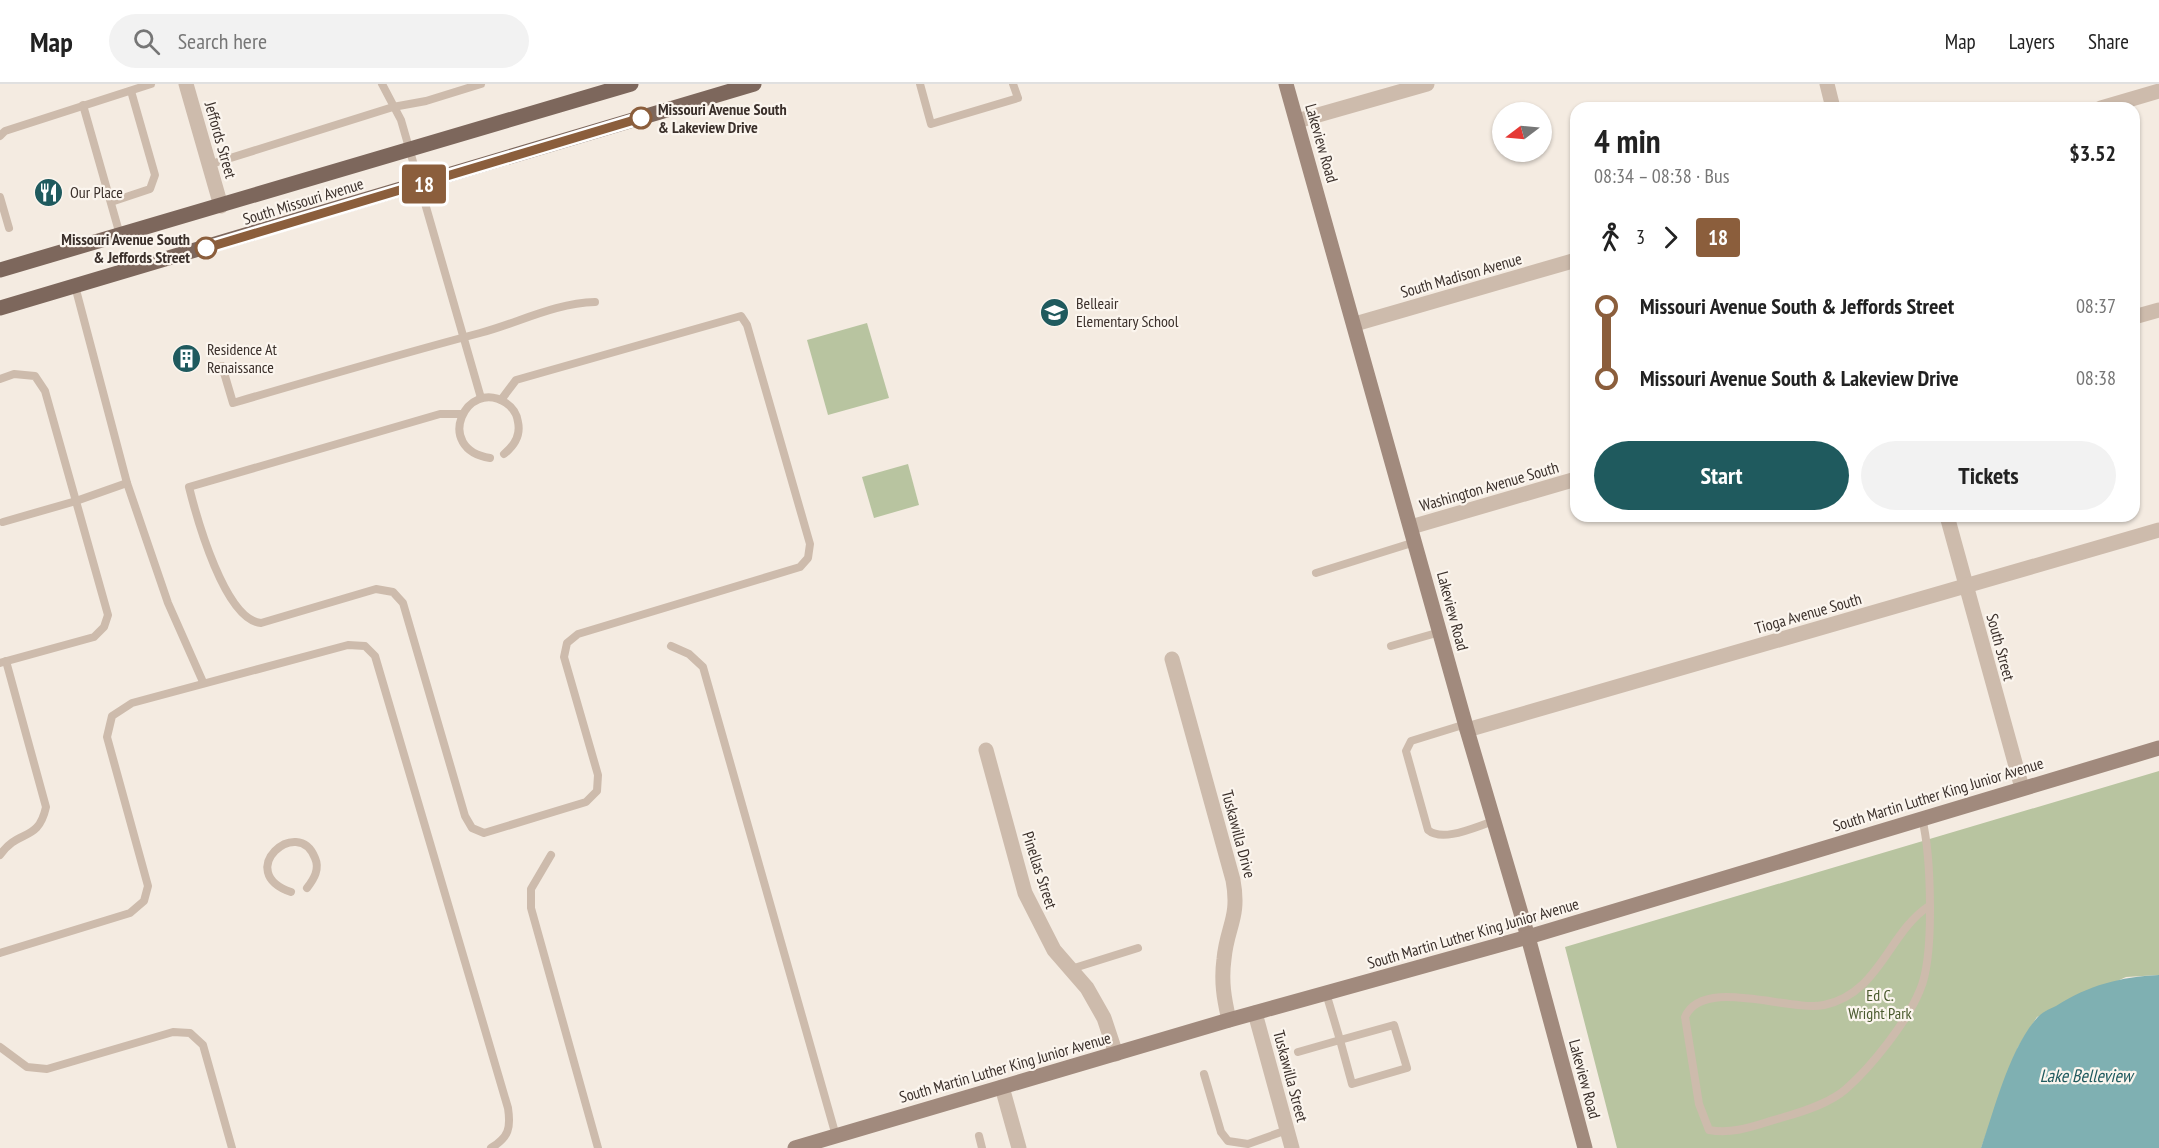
<!DOCTYPE html>
<html lang="en">
<head>
<meta charset="utf-8">
<style>
	:root { --surface:#fff; --page:#f2f2f2; --text:#222; --muted:#767676; --line:#e0e0e0; --accent:#1f5a5e }
	body { margin:0; font-family:"PT Sans Narrow",sans-serif; background:var(--page); color:var(--text); height:100vh; display:flex; flex-direction:column; font-size:22px; white-space:nowrap }
	* { box-sizing:border-box; margin:0 }
	p { font-size:20px; color:var(--muted) }
	.icon { flex:none; width:33px; height:33px; fill:none; stroke:currentColor; stroke-width:2; stroke-linecap:round; stroke-linejoin:round }
	.map { position:relative; flex:1; overflow:hidden }
	.side { position:absolute; left:1570px; top:18px; width:570px; height:420px; display:flex; flex-direction:column; background:var(--surface); border-radius:18px; box-shadow:0 2px 4px #0004 }
	.side>* { flex:none }
	.badge { padding:0 12px; border-radius:4px; font-size:21px; line-height:39px }
	.needle { width:39px; rotate:254deg }
	.buttons { position:absolute; left:1492px; top:18px; display:grid; gap:12px }
	.buttons a { display:grid; place-items:center; width:60px; height:60px; border-radius:50%; background:var(--surface); box-shadow:0 2px 4px #0004; font-size:30px }
	.map>.badge { position:absolute; translate:-50% -50%; box-shadow:0 0 0 3px #fff }
	.legs { display:flex; align-items:center; gap:9px; height:66px; padding:0 24px; font-size:20px }
	.legs p { margin-inline-start:auto }
	.overview { display:flex; align-items:center; justify-content:space-between; height:102px; padding:0 24px }
	h1 { font-size:33px; font-weight:700; line-height:45px }
	.button { display:flex; gap:12px; margin-top:auto; padding:12px 24px }
	.button a { flex:1; height:69px; border-radius:36px; background:var(--accent); color:#fff; font-size:24px; font-weight:700; line-height:69px; text-align:center }
	.button a+a { background:var(--page); color:var(--text) }
	ul { padding:0 24px; list-style:none }
	li { display:flex; align-items:center; gap:21px; height:72px; font-size:22px }
	li i { display:grid; place-items:center; width:9px; height:100%; margin:0 8px; background:currentColor }
	li i::after { content:''; width:15px; height:15px; margin:-8px; border:4px solid; border-radius:50%; background:var(--surface) }
	li p { margin-inline-start:auto }
	li:first-child i { background:linear-gradient(#0000 50%,currentColor 0) }
	li:last-child i { background:linear-gradient(currentColor 50%,#0000 0) }
	header { display:flex; align-items:center; gap:36px; box-sizing:border-box; height:84px; padding:0 30px; background:var(--surface); border-bottom:2px solid var(--line) }
	header strong { font-size:28px }
	nav { display:flex; gap:33px; margin-inline-start:auto; font-size:21px }
	.search { width:420px; height:54px; background:var(--page); display:flex; align-items:center; gap:15px; box-sizing:border-box; padding:0 21px; border-radius:33px; color:var(--muted); font-size:22px }
	.map>svg:first-child { display:block }
	.green { fill:#b8c4a0 }
	.water { fill:#7fb0b2 }
	.lines { fill:none; stroke-linecap:round; stroke-linejoin:round }
	.lane { stroke:#cdbbac; stroke-width:8 }
	.street { stroke:#cdbbac; stroke-width:15 }
	.secondary { stroke:#a18a7d; stroke-width:15 }
	.primary { stroke:#7d675c; stroke-width:15 }
	.line-1-casing { stroke:#fff; stroke-width:14 }
	.line-1 { stroke:#8b5e3c; stroke-width:9 }
	.stop-1-dot { fill:#fff; stroke:#8b5e3c; stroke-width:3 }
	.labels { text-anchor:middle; stroke-width:4.5; stroke-linejoin:round; paint-order:stroke }
	.stop-label { font-size:16px; font-weight:bold; fill:#3b302b; stroke:#fbf5ee; text-anchor:start }
	.street-label { font-size:16px; fill:#3b302b; stroke:#fbf5ee }
	.poi-label { font-size:16px; fill:#3b302b; stroke:#fbf5ee; text-anchor:start }
	.park-label { font-size:16px; fill:#4a5a2e; stroke:#fbf5ee }
	.water-label { font-size:18px; font-style:italic; fill:#1f5a5e; stroke:#fbf5ee }
</style>
</head>
<body>
<header>
<strong>Map</strong>
<div class="search"><svg class="icon" aria-label="search" viewBox="0 0 24 24"><circle cx="10" cy="10" r="6"/><path d="M15 15l6 6"/></svg>Search here</div>
<nav><a>Map</a><a>Layers</a><a>Share</a></nav>
</header>
<div class="map">
<svg width="2159" height="1064" viewBox="0 0 2159 1064">
	<rect width="100%" height="100%" fill="#f4ebe1"/>
	<g class="green">
		<path d="M867,239L889,314L828,331L807,256Z"/>
		<path d="M908,380L919,421L874,434L862,393Z"/>
		<path d="M2159,687V891L2126,893L2037,933L2018,963L1981,1064H1617L1565,863Z"/>
	</g>
	<path class="water" d="M2159,891V1064H1981C1995,1024 2009,966 2037,934C2041,929 2049,925 2056,922C2089,901 2120,893 2159,891Z"/>
	<g class="lines">
		<g class="lane">
			<path d="M382,0L401,36L481,314"/>
			<path d="M920,0L931,40L1018,14L1013,0"/>
			<path d="M83,21L120,151"/>
			<path d="M0,52L5,47L151,0"/>
			<path d="M208,81L393,23L426,17L481,0"/>
			<path d="M0,113L9,144"/>
			<path d="M111,118L150,105L155,91L131,7"/>
			<path d="M75,202L127,399L168,519L203,598"/>
			<path d="M222,282L233,319C315,295 397,271 480,249C518,239 555,219 595,218"/>
			<path d="M0,295L14,290L35,292L45,307L108,531L104,543L94,553L0,579"/>
			<path d="M462,330H440L189,403C197,435 225,536 261,539L376,505L393,508L403,519L465,732L472,744L484,749L586,718L597,707L598,691L564,573L567,559L578,550L800,483L808,474L810,460L747,241L741,232L516,296L501,316"/>
			<path d="M490,374C433,365 466,293 506,319C512,323 517,330 518,338C521,352 514,362 504,370"/>
			<path d="M3,438L76,417L127,399"/>
			<path d="M1316,489L1415,458"/>
			<path d="M671,562L689,570L703,583L836,1052"/>
			<path d="M1391,562L1440,548"/>
			<path d="M1466,640L1411,657L1406,667L1428,746C1443,759 1477,742 1494,737"/>
			<path d="M1922,734C1931,771 1935,872 1920,906C1907,938 1872,982 1846,1005C1830,1019 1805,1027 1784,1033C1758,1040 1736,1051 1709,1046L1699,1020L1685,933C1703,892 1788,928 1824,921C1880,909 1888,849 1929,822"/>
			<path d="M0,771C19,744 38,759 46,723L6,577"/>
			<path d="M551,771L531,805V824L598,1064"/>
			<path d="M291,808C233,788 298,730 315,774C320,785 314,795 307,804"/>
			<path d="M0,869L130,829L144,817L148,802L107,653L112,632L132,619L348,561L365,562L375,572L508,1024C511,1044 509,1053 491,1064"/>
			<path d="M1071,885L1138,864"/>
			<path d="M0,963L27,983L47,985L173,948L190,949L203,961L232,1064"/>
			<path d="M1298,968L1340,956L1352,1000L1407,984L1394,941L1340,956L1326,909"/>
			<path d="M1204,990L1221,1048L1228,1057L1248,1060L1287,1046"/>
			<path d="M979,1052L982,1064"/>
		</g>
		<g class="street">
			<path d="M186,0L221,122"/>
			<path d="M1827,0L1833,24"/>
			<path d="M2101,24L2159,7"/>
			<path d="M1297,37L1427,0"/>
			<path d="M2134,233L2159,226"/>
			<path d="M1355,240L1576,176"/>
			<path d="M1947,432L2022,704"/>
			<path d="M1411,443L1576,395"/>
			<path d="M1172,575L1233,796C1240,834 1227,842 1224,875C1221,897 1224,915 1229,936"/>
			<path d="M1467,646L2159,446"/>
			<path d="M986,666L1025,809L1054,866L1087,904L1104,934L1116,970"/>
			<path d="M1255,929L1292,1064"/>
			<path d="M1002,1003L1019,1064"/>
		</g>
		<g class="secondary">
			<path d="M1286,0L1467,646L1528,853L1585,1064"/>
			<path d="M795,1064L1229,936L1528,853L2159,664"/>
		</g>
		<g class="primary">
			<path d="M0,186L631,0"/>
			<path d="M0,224L754,0"/>
		</g>
	</g>
	<g class="lines">
		<defs>
			<path id="line-1" d="M206,164L641,34"/>
		</defs>
		<use href="#line-1" class="line-1-casing"/>
		<use href="#line-1" class="line-1"/>
	</g>
	<defs>
		<symbol id="restaurant-disc" viewBox="-11 -11 22 22"><circle r="9.5" fill="#1f5a5e" stroke="#fbf5ee"/><path d="M-5-6h1v4h1v-4h1v4h1v-4h1v5L-1.5 .5V6h-2V.5L-5-1ZM5-6V6H3V1.5H1.5Q1.5-4 5-6Z" fill="#fff"/></symbol>
		<symbol id="school-disc" viewBox="-11 -11 22 22"><circle r="9.5" fill="#1f5a5e" stroke="#fbf5ee"/><path d="M0-5L7-2L0 1L-7-2ZM-4 1L0 2.5L4 1V4Q0 6-4 4Z" fill="#fff"/></symbol>
		<symbol id="building-disc" viewBox="-11 -11 22 22"><circle r="9.5" fill="#1f5a5e" stroke="#fbf5ee"/><path d="M-4-6H4V6H1V3H-1V6H-4ZM-2.5-4.3h1.7v1.8h-1.7ZM.8-4.3h1.7v1.8H.8ZM-2.5-1h1.7V.8h-1.7ZM.8-1h1.7V.8H.8Z" fill="#fff"/></symbol>
	</defs>
	<g fill-rule="evenodd">
		<use href="#restaurant-disc" x="32" y="92" width="33" height="33"/>
		<use href="#school-disc" x="1038" y="212" width="33" height="33"/>
		<use href="#building-disc" x="170" y="258" width="33" height="33"/>
	</g>
	<g class="stop-1-dot">
		<circle cx="641" cy="34" r="10"/>
		<circle cx="206" cy="164" r="10"/>
	</g>
	<g class="labels">
		<g class="stop-label">
			<text x="658" y="31">Missouri Avenue South<tspan x="658" dy="18">&amp; Lakeview Drive</tspan></text>
			<text x="190" y="161" text-anchor="end">Missouri Avenue South<tspan x="190" dy="18">&amp; Jeffords Street</tspan></text>
		</g>
		<g class="street-label">
			<text transform="translate(221 56) rotate(74)" y="6">Jeffords Street</text>
			<text transform="translate(1322 59) rotate(74)" y="6">Lakeview Road</text>
			<text transform="translate(303 117) rotate(-17)" y="6">South Missouri Avenue</text>
			<text transform="translate(1461 191) rotate(-16)" y="6">South Madison Avenue</text>
			<text transform="translate(1489 402) rotate(-16)" y="6">Washington Avenue South</text>
			<text transform="translate(1453 527) rotate(75)" y="6">Lakeview Road</text>
			<text transform="translate(1808 529) rotate(-16)" y="6">Tioga Avenue South</text>
			<text transform="translate(2001 563) rotate(75)" y="6">South Street</text>
			<text transform="translate(1938 710) rotate(-17)" y="6">South Martin Luther King Junior Avenue</text>
			<text transform="translate(1239 750) rotate(75)" y="6">Tuskawilla Drive</text>
			<text transform="translate(1040 786) rotate(72)" y="6">Pinellas Street</text>
			<text transform="translate(1473 849) rotate(-16)" y="6">South Martin Luther King Junior Avenue</text>
			<text transform="translate(1005 983) rotate(-16)" y="6">South Martin Luther King Junior Avenue</text>
			<text transform="translate(1291 992) rotate(75)" y="6">Tuskawilla Street</text>
			<text transform="translate(1585 995) rotate(75)" y="6">Lakeview Road</text>
		</g>
		<g class="poi-label">
			<text x="70" y="114">Our Place</text>
			<text x="1076" y="225">Belleair<tspan x="1076" dy="18">Elementary School</tspan></text>
			<text x="207" y="271">Residence At<tspan x="207" dy="18">Renaissance</tspan></text>
		</g>
		<g class="park-label">
			<text x="1880" y="917">Ed C.<tspan x="1880" dy="18">Wright Park</tspan></text>
		</g>
		<g class="water-label">
			<text x="2086" y="998">Lake Belleview</text>
		</g>
	</g>
</svg>
<div class="buttons">
<a><svg class="needle" viewBox="-14 -14 28 28"><path d="M0-13l5 13h-10z" fill="#e53935"/><path d="M0 13l5-13h-10z" fill="#767676"/></svg></a>
</div>
<b class="badge" style="left:424px;top:100px;background:#8b5e3c;color:#fff">18</b>
<section class="side">
<div class="overview"><div><h1>4 min</h1><p>08:34 – 08:38 · Bus</p></div><b>$3.52</b></div>
<div class="legs"><svg class="icon" aria-label="walk" viewBox="0 0 24 24"><circle cx="13" cy="4" r="2"/><path d="M13 8l-2 6 4 7M11 14l-3 7M7 12l3-4h3l4 4"/></svg>3<svg class="icon" aria-label="forward" viewBox="0 0 24 24"><path d="M9 5l7 7-7 7"/></svg><b class="badge" style="background:#8b5e3c;color:#fff">18</b></div>
<ul>
<li><i style="color:#8b5e3c"></i><b>Missouri Avenue South &amp; Jeffords Street</b><p>08:37</p></li>
<li><i style="color:#8b5e3c"></i><b>Missouri Avenue South &amp; Lakeview Drive</b><p>08:38</p></li>
</ul>
<div class="button"><a>Start</a><a>Tickets</a></div>
</section>
</div>
</body>
</html>
